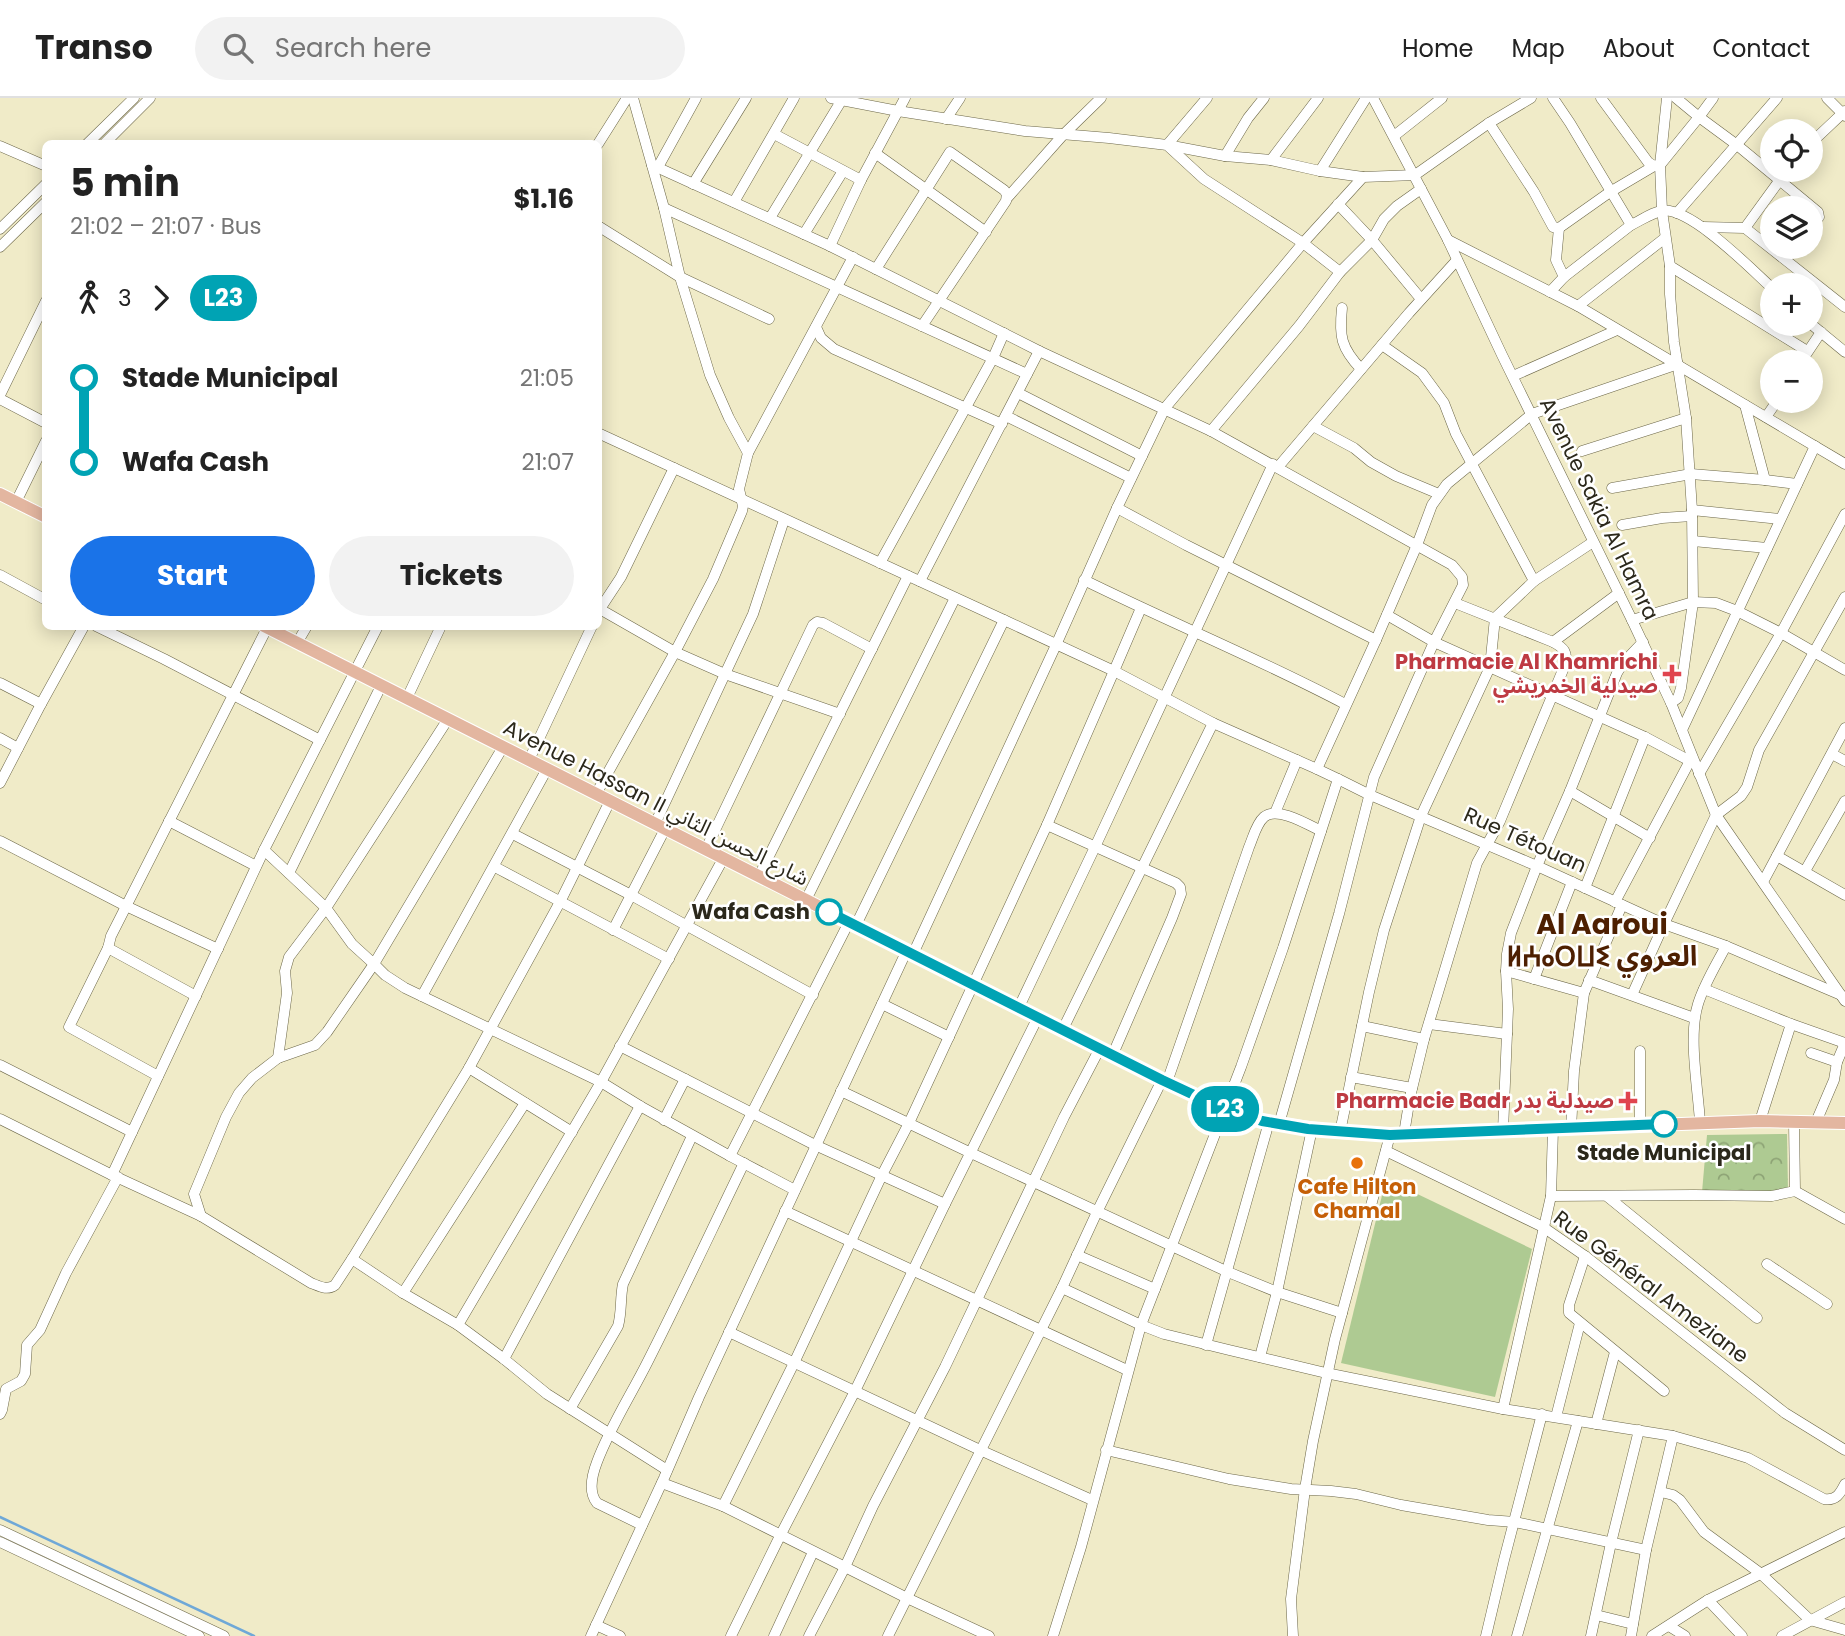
<!DOCTYPE html>
<html lang="en">
<head>
<meta charset="utf-8">
<style>
	:root { --surface:#fff; --page:#f2f2f2; --text:#222; --muted:#767676; --line:#e0e0e0; --accent:#1a73e8 }
	body { margin:0; font-family:Poppins,"Noto Sans Arabic","Noto Sans Tifinagh",sans-serif; background:var(--page); color:var(--text); height:100vh; display:flex; flex-direction:column; font-size:26px; white-space:nowrap }
	* { box-sizing:border-box; margin:0 }
	p { font-size:23px; color:var(--muted) }
	.icon { flex:none; width:38px; height:38px; fill:none; stroke:currentColor; stroke-width:2; stroke-linecap:round; stroke-linejoin:round }
	.map { position:relative; flex:1; overflow:hidden }
	.panel { position:absolute; left:42px; top:42px; width:560px; height:490px; display:flex; flex-direction:column; background:var(--surface); border-radius:10px; box-shadow:0 4px 18px #0003 }
	.panel>* { flex:none }
	.badge { padding:0 14px; border-radius:23px; font-size:24px; line-height:46px }
	.buttons { position:absolute; left:1760px; top:21px; display:grid; gap:14px }
	.buttons a { display:grid; place-items:center; width:63px; height:63px; border-radius:50%; background:var(--surface); box-shadow:0 4px 18px #0003; font-size:35px }
	.map>.badge { position:absolute; translate:-50% -50%; box-shadow:0 0 0 4px #fff }
	.legs { display:flex; align-items:center; gap:10px; height:77px; padding:0 28px; font-size:23px }
	.legs p { margin-inline-start:auto }
	.headline { display:flex; align-items:center; justify-content:space-between; height:119px; padding:0 28px }
	h1 { font-size:38px; font-weight:700; line-height:52px }
	.cta { display:flex; gap:14px; margin-top:auto; padding:14px 28px }
	.cta a { flex:1; height:80px; border-radius:42px; background:var(--accent); color:#fff; font-size:28px; font-weight:700; line-height:80px; text-align:center }
	.cta a+a { background:var(--page); color:var(--text) }
	ul { padding:0 28px; list-style:none }
	li { display:flex; align-items:center; gap:24px; height:84px; font-size:26px }
	li i { display:grid; place-items:center; width:10px; height:100%; margin:0 9px; background:currentColor }
	li i::after { content:''; width:18px; height:18px; margin:-9px; border:5px solid; border-radius:50%; background:var(--surface) }
	li p { margin-inline-start:auto }
	li:first-child i { background:linear-gradient(#0000 50%,currentColor 0) }
	li:last-child i { background:linear-gradient(currentColor 50%,#0000 0) }
	header { display:flex; align-items:center; gap:42px; box-sizing:border-box; height:98px; padding:0 35px; background:var(--surface); border-bottom:2px solid var(--line) }
	header strong { font-size:33px }
	nav { display:flex; gap:38px; margin-inline-start:auto; font-size:24px }
	.search { width:490px; height:63px; background:var(--page); display:flex; align-items:center; gap:18px; box-sizing:border-box; padding:0 24px; border-radius:38px; color:var(--muted); font-size:26px }
	.map>svg:first-child { display:block }
	.grass { fill:#aeca92 }
	.park { fill:url(#park-crowns) }
	.lines { fill:none; stroke-linecap:round; stroke-linejoin:round }
	.stream { stroke:#6fa8d7; stroke-width:2.5 }
	.minor-casing { stroke:#6c6748; stroke-width:11 }
	.major-casing { stroke:#fff; stroke-width:14 }
	.minor { stroke:#fff; stroke-width:10 }
	.major { stroke:#e3b6a0; stroke-width:12 }
	.line-1-casing { stroke:#fff; stroke-width:16 }
	.line-1 { stroke:#00a3b4; stroke-width:10 }
	.health-dot { fill:#e0444e; stroke:#fff; stroke-width:2.5 }
	.stop-1-dot { fill:#fff; stroke:#00a3b4; stroke-width:3.5 }
	.food-dot { fill:#e8710a; stroke:#fff; stroke-width:2.5 }
	.labels { text-anchor:middle; stroke-width:5; stroke-linejoin:round; paint-order:stroke }
	.street-label { font-size:21px; fill:#2b281b; stroke:#fff }
	.health-label { font-size:21px; font-weight:bold; fill:#be3a42; stroke:#fff; text-anchor:end }
	.stop-label { font-size:21px; font-weight:bold; fill:#2b281b; stroke:#fff; text-anchor:end }
	.food-label { font-size:21px; font-weight:bold; fill:#c56008; stroke:#fff }
	.district-label { font-size:28px; font-weight:bold; fill:#4d1f01; stroke:#fff }
</style>
</head>
<body>
<header>
<strong>Transo</strong>
<div class="search"><svg class="icon" aria-label="search" viewBox="0 0 24 24"><circle cx="10" cy="10" r="6"/><path d="M15 15l6 6"/></svg>Search here</div>
<nav><a>Home</a><a>Map</a><a>About</a><a>Contact</a></nav>
</header>
<div class="map">
<svg width="1845" height="1538" viewBox="0 0 1845 1538">
	<defs>
		<pattern id="park-crowns" width="20" height="18" patternUnits="userSpaceOnUse" patternTransform="scale(1.75)"><rect width="20" height="18" fill="#aeca92"/><path d="M2 6a3 3 0 1 1 6 0M12 15a3 3 0 1 1 6 0" fill="none" stroke="#8ea476"/></pattern>
	</defs>
	<rect width="100%" height="100%" fill="#f0ebc8"/>
	<path class="grass" d="M1386,1081L1532,1151L1495,1299L1341,1265Z"/>
	<path class="park" d="M1787,1036L1788,1093L1702,1094L1707,1037Z"/>
	<g class="lines">
		<path class="stream" d="M0,1419L254,1538"/>
		<defs>
			<g id="minor">
				<path d="M633,0L664,110L680,179L710,277L729,320L748,355"/>
				<path d="M831,0L898,13L1025,33L1109,40L1167,47L1204,81L1303,145L1340,174"/>
				<path d="M1207,0L1167,47L1225,58"/>
				<path d="M1264,0L1248,20L1225,58L1271,62L1320,73L1363,79"/>
				<path d="M1373,0L1448,142L1502,257L1632,522L1671,605L1716,717L1845,903"/>
				<path d="M1601,0L1648,64L1654,68"/>
				<path d="M1667,0L1660,67L1662,113L1670,168V196L1674,244L1686,320L1692,412L1693,504L1681,590L1678,600L1671,605"/>
				<path d="M1676,0L1699,19L1713,0"/>
				<path d="M1827,0L1845,18"/>
				<path d="M946,21L960,0"/>
				<path d="M1489,25L1534,94L1553,129L1559,130L1610,94L1654,68L1660,67L1699,19L1737,47L1818,114L1819,119L1811,126"/>
				<path d="M774,36L861,82"/>
				<path d="M1394,38L1442,0"/>
				<path d="M1811,45L1845,13"/>
				<path d="M87,46L134,0"/>
				<path d="M104,46L150,0"/>
				<path d="M598,46L627,0"/>
				<path d="M0,48L46,68"/>
				<path d="M875,55L986,134"/>
				<path d="M1271,62L1318,0"/>
				<path d="M652,67L830,148L861,82L905,0"/>
				<path d="M658,69L696,0"/>
				<path d="M1320,73L1366,0"/>
				<path d="M693,86L746,0"/>
				<path d="M1008,99L1063,37L1101,0"/>
				<path d="M734,104L794,0"/>
				<path d="M1338,106L1372,142L1421,201"/>
				<path d="M664,110L1027,276"/>
				<path d="M1677,115L1777,0"/>
				<path d="M770,120L843,0"/>
				<path d="M1631,127C1640,123 1651,115 1661,113C1689,107 1752,172 1773,191"/>
				<path d="M598,128L680,179L769,221"/>
				<path d="M1703,129L1745,130L1845,209"/>
				<path d="M1559,130L1556,162L1564,179"/>
				<path d="M1745,130L1787,72"/>
				<path d="M0,131L46,86"/>
				<path d="M804,136L843,73"/>
				<path d="M1448,142L1578,208L1845,366"/>
				<path d="M830,148L1039,253L1211,333L1452,467L1462,479L1463,487L1434,544L1387,517"/>
				<path d="M0,149L46,104"/>
				<path d="M1780,157L1788,149"/>
				<path d="M1670,168L1807,253"/>
				<path d="M876,171L950,54L1004,92L1007,96L1006,103L922,228"/>
				<path d="M1550,194L1564,179L1631,127L1570,25L1553,0"/>
				<path d="M1578,208L1665,140"/>
				<path d="M1342,210C1339,238 1341,250 1361,271"/>
				<path d="M1811,226L1845,254"/>
				<path d="M816,229L821,240L834,251L1002,326"/>
				<path d="M1382,247L1422,275L1444,305L1456,336L1534,483L1593,444"/>
				<path d="M1801,264L1821,234"/>
				<path d="M1513,278L1617,232"/>
				<path d="M1018,295L1142,358"/>
				<path d="M0,297L46,203"/>
				<path d="M0,301L46,325"/>
				<path d="M1745,307L1765,382"/>
				<path d="M1006,318L1131,380"/>
				<path d="M1766,319L1777,303"/>
				<path d="M1313,328L1354,350L1371,364L1396,378L1439,396"/>
				<path d="M1211,333L1299,228L1340,174L1372,142L1384,121L1397,108L1421,91"/>
				<path d="M598,335L1004,522"/>
				<path d="M1582,353L1686,320"/>
				<path d="M1278,369L1409,215L1457,162"/>
				<path d="M1612,390L1691,376L1765,382L1797,386"/>
				<path d="M16,404L46,343"/>
				<path d="M1692,412L1780,421"/>
				<path d="M1622,427L1662,420L1692,418"/>
				<path d="M1693,443L1767,450"/>
				<path d="M880,465L993,260L1004,235"/>
				<path d="M0,477L46,502"/>
				<path d="M1084,482C1171,525 1260,561 1345,606"/>
				<path d="M920,483L1039,253"/>
				<path d="M598,510L675,554L725,576L840,616"/>
				<path d="M1141,510L1114,573L1213,625L1317,671L1376,542L1417,447L1432,407L1447,386L1532,316L1678,266"/>
				<path d="M598,514L621,479L674,370"/>
				<path d="M1632,522L1693,504L1716,505L1737,513L1781,535L1845,572"/>
				<path d="M96,528L164,561L320,642"/>
				<path d="M1376,542L1186,447L1117,410L1165,310L1303,145L1363,79L1415,77L1489,25L1531,0"/>
				<path d="M1553,544L1619,495"/>
				<path d="M297,545L307,528"/>
				<path d="M0,585L41,606"/>
				<path d="M407,600L441,528"/>
				<path d="M1682,632L1815,348"/>
				<path d="M0,640L18,650"/>
				<path d="M1832,656L1845,663"/>
				<path d="M529,662L592,528"/>
				<path d="M1317,671L1338,681"/>
				<path d="M1699,676L1781,535L1845,416"/>
				<path d="M0,685L41,606L84,528"/>
				<path d="M1570,693L1650,740"/>
				<path d="M596,696L675,554L713,481L742,413L743,408L739,391L748,355L853,159"/>
				<path d="M610,703L560,804L469,970L352,1161L403,1195L458,1227L504,1261L547,1296L667,1372"/>
				<path d="M1275,715L1297,662"/>
				<path d="M169,723L256,768"/>
				<path d="M655,726L753,516L784,422"/>
				<path d="M513,736L631,797L813,897"/>
				<path d="M0,743L126,808L218,851"/>
				<path d="M706,751L813,527L817,524L823,525L872,551"/>
				<path d="M264,752L326,810L352,846L374,866L503,649"/>
				<path d="M1777,758L1845,797"/>
				<path d="M495,769L669,861"/>
				<path d="M1805,773L1845,703"/>
				<path d="M289,775L381,588"/>
				<path d="M759,778L908,478"/>
				<path d="M1763,784L1845,630"/>
				<path d="M1585,790L1645,639"/>
				<path d="M806,802L955,500"/>
				<path d="M1615,804L1692,659"/>
				<path d="M856,827L1004,522L1114,573L1047,727"/>
				<path d="M613,832L665,731"/>
				<path d="M108,850L196,898"/>
				<path d="M913,856L1056,547L1117,410"/>
				<path d="M1506,873L1584,895"/>
				<path d="M1534,881L1572,784"/>
				<path d="M1589,882L1694,920"/>
				<path d="M1704,891L1791,926L1845,945L1837,964L1834,982L1816,1024"/>
				<path d="M1632,897L1664,826L1716,717L1741,698L1747,689L1759,652L1845,499"/>
				<path d="M422,898L547,671"/>
				<path d="M882,906L949,939"/>
				<path d="M1019,909L1095,749L1273,366"/>
				<path d="M1429,926L1507,936"/>
				<path d="M1362,928L1424,941"/>
				<path d="M1063,931L1213,625"/>
				<path d="M620,948L815,1047L945,1106"/>
				<path d="M1640,953V1027"/>
				<path d="M1811,955L1837,964"/>
				<path d="M278,960L287,895L285,873L289,859L326,810L448,621"/>
				<path d="M0,967L132,1034"/>
				<path d="M469,970L572,1034"/>
				<path d="M158,978L69,929L108,850L111,838L267,530"/>
				<path d="M1351,979L1412,990"/>
				<path d="M1167,984L1249,749C1253,740 1256,726 1264,719C1277,708 1307,726 1321,733"/>
				<path d="M841,993L971,1055L1228,1174L1277,1194L1342,1215"/>
				<path d="M0,1021L112,1077L201,1118L311,1185C319,1188 327,1193 335,1187L352,1161"/>
				<path d="M664,1022L685,981"/>
				<path d="M1760,1023L1791,926"/>
				<path d="M1700,1024C1698,990 1688,938 1698,906C1704,886 1716,867 1726,848"/>
				<path d="M1794,1024L1795,1093"/>
				<path d="M1279,1026L1339,816L1374,679L1434,544L1645,639L1690,663"/>
				<path d="M1571,1031L1574,973L1584,895L1622,807"/>
				<path d="M1503,1033L1508,911L1506,873L1507,856L1511,835L1537,768L1570,693L1617,575L1623,565L1643,544"/>
				<path d="M1340,1034L1369,894L1384,832L1421,718L1490,569L1495,520L1534,483"/>
				<path d="M1404,1036L1410,999L1424,941L1477,765L1500,723L1565,567C1568,554 1564,550 1553,544L1455,505"/>
				<path d="M1386,1053L1543,1129L1585,1158L1785,1315L1845,1352"/>
				<path d="M730,1058L795,1092"/>
				<path d="M112,1077L264,752L378,528"/>
				<path d="M1551,1098L1694,1097L1772,1098L1795,1093L1845,1121"/>
				<path d="M1608,1099L1757,1220"/>
				<path d="M785,1113L1127,1272"/>
				<path d="M201,1118L194,1096L226,1019L239,995L252,980L278,960L315,947L327,934L374,866L385,877L405,890L601,984L640,1008L730,1058L849,824"/>
				<path d="M1077,1157L1155,1191"/>
				<path d="M1585,1158L1569,1207V1215L1664,1293"/>
				<path d="M1767,1166L1827,1206"/>
				<path d="M1062,1190L1141,1227L1164,1236L1229,1252L1326,1275L1405,1291L1503,1311L1673,1338L1716,1350L1748,1360L1824,1401C1836,1403 1840,1396 1845,1386"/>
				<path d="M403,1195L525,1005"/>
				<path d="M458,1227L601,984L723,761"/>
				<path d="M729,1234L980,1352L1092,1402"/>
				<path d="M1206,1247L1269,1024"/>
				<path d="M1260,1259L1277,1194L1312,1031"/>
				<path d="M504,1261L640,1008"/>
				<path d="M570,1311L618,1228C622,1214 620,1200 623,1186L692,1038"/>
				<path d="M1503,1311L1551,1098L1553,1031"/>
				<path d="M0,1316L2,1312L6,1291L21,1283L25,1276L27,1247L40,1232L66,1175L118,1079"/>
				<path d="M1556,1319L1580,1225"/>
				<path d="M1596,1326L1615,1254"/>
				<path d="M1106,1352L1229,1381L1291,1391L1331,1393L1356,1396L1401,1407L1488,1422L1515,1424L1646,1452"/>
				<path d="M662,1385L723,1408L907,1500L989,1538"/>
				<path d="M1661,1394L1673,1397L1680,1402L1704,1434L1760,1475L1810,1522L1845,1532"/>
				<path d="M723,1408L794,1265L882,1077L909,1025L1047,727L1176,785L1180,789L1181,796L1172,820L1113,956"/>
				<path d="M642,1427L597,1405C588,1394 592,1377 597,1364C610,1329 631,1297 648,1263C681,1198 712,1131 744,1065"/>
				<path d="M0,1432L224,1538"/>
				<path d="M0,1444L199,1538"/>
				<path d="M1708,1502L1742,1538"/>
				<path d="M1596,1517L1633,1526"/>
				<path d="M596,1527L620,1538"/>
				<path d="M1669,1528L1685,1538"/>
				<path d="M591,1538L664,1380L699,1299L907,852"/>
				<path d="M731,1538L780,1438L855,1293L945,1106L1038,919"/>
				<path d="M774,1538L813,1454"/>
				<path d="M809,1538L845,1469L873,1408L945,1269L1064,1019L1100,950"/>
				<path d="M888,1538L1062,1190L1097,1114L1162,982"/>
				<path d="M1053,1538L1081,1449L1141,1227L1241,969L1283,850L1338,681L1370,697L1537,768L1664,826L1726,848L1841,897"/>
				<path d="M1293,1538L1291,1501L1305,1391L1313,1343L1335,1241L1390,1037"/>
				<path d="M1486,1538L1504,1462L1542,1316"/>
				<path d="M1517,1538L1578,1323"/>
				<path d="M1591,1538L1611,1445L1639,1332"/>
				<path d="M1631,1538L1646,1452L1673,1338"/>
				<path d="M1652,1538L1708,1502L1845,1434"/>
				<path d="M1782,1538L1845,1504"/>
			</g>
			<g id="major">
				<path d="M0,396L46,419"/>
				<path d="M264,528L1162,982L1225,1011L1244,1018L1279,1026L1340,1034L1390,1037L1760,1023L1845,1025"/>
			</g>
		</defs>
		<use href="#minor" class="minor-casing"/>
		<use href="#major" class="major-casing"/>
		<use href="#minor" class="minor"/>
		<use href="#major" class="major"/>
	</g>
	<g class="lines">
		<defs>
			<path id="line-1" d="M829,814L1162,982L1224,1011L1262,1023L1308,1031L1390,1037L1664,1026"/>
		</defs>
		<use href="#line-1" class="line-1-casing"/>
		<use href="#line-1" class="line-1"/>
	</g>
	<g class="health-dot">
		<path d="M1668.5 565.5h7v7h7v7h-7v7h-7v-7h-7v-7h7z"/>
		<path d="M1624.5 992.5h7v7h7v7h-7v7h-7v-7h-7v-7h7z"/>
	</g>
	<g class="stop-1-dot">
		<circle cx="829" cy="814" r="12"/>
		<circle cx="1664" cy="1026" r="12"/>
	</g>
	<circle class="food-dot" cx="1357" cy="1065" r="7"/>
	<g class="labels">
		<g class="street-label">
			<text transform="translate(1599 411) rotate(64)" y="7">Avenue Sakia Al Hamra</text>
			<text transform="translate(656 705) rotate(27)" y="7">Avenue Hassan II شارع الحسن الثاني</text>
			<text transform="translate(1525 742) rotate(24)" y="7">Rue Tétouan</text>
			<text transform="translate(1651 1189) rotate(37)" y="7">Rue Général Ameziane</text>
		</g>
		<g class="health-label">
			<text x="1658" y="571">Pharmacie Al Khamrichi<tspan x="1658" dy="24">صيدلية الخمريشي</tspan></text>
			<text x="1614" y="1010">Pharmacie Badr صيدلية بدر</text>
		</g>
		<g class="stop-label">
			<text x="810" y="821">Wafa Cash</text>
			<text x="1664" y="1062" text-anchor="middle">Stade Municipal</text>
		</g>
		<g class="food-label">
			<text x="1357" y="1096">Cafe Hilton<tspan x="1357" dy="24">Chamal</tspan></text>
		</g>
		<g class="district-label">
			<text x="1602" y="836">Al Aaroui<tspan x="1602" dy="32">ⵍⵄⴰⵔⵡⵉ العروي</tspan></text>
		</g>
	</g>
</svg>
<div class="buttons">
<a><svg class="icon" aria-label="locate" viewBox="0 0 24 24"><circle cx="12" cy="12" r="6"/><path d="M12 2v4M12 18v4M2 12h4M18 12h4"/></svg></a>
<a><svg class="icon" aria-label="layers" viewBox="0 0 24 24"><path d="M12 4l9 5-9 5-9-5zM3 14l9 5 9-5"/></svg></a>
<a>+</a>
<a>−</a>
</div>
<b class="badge" style="left:1225px;top:1011px;background:#00a3b4;color:#fff">L23</b>
<section class="panel">
<div class="headline"><div><h1>5 min</h1><p>21:02 – 21:07 · Bus</p></div><b>$1.16</b></div>
<div class="legs"><svg class="icon" aria-label="walk" viewBox="0 0 24 24"><circle cx="13" cy="4" r="2"/><path d="M13 8l-2 6 4 7M11 14l-3 7M7 12l3-4h3l4 4"/></svg>3<svg class="icon" aria-label="forward" viewBox="0 0 24 24"><path d="M9 5l7 7-7 7"/></svg><b class="badge" style="background:#00a3b4;color:#fff">L23</b></div>
<ul>
<li><i style="color:#00a3b4"></i><b>Stade Municipal</b><p>21:05</p></li>
<li><i style="color:#00a3b4"></i><b>Wafa Cash</b><p>21:07</p></li>
</ul>
<div class="cta"><a>Start</a><a>Tickets</a></div>
</section>
</div>
</body>
</html>
